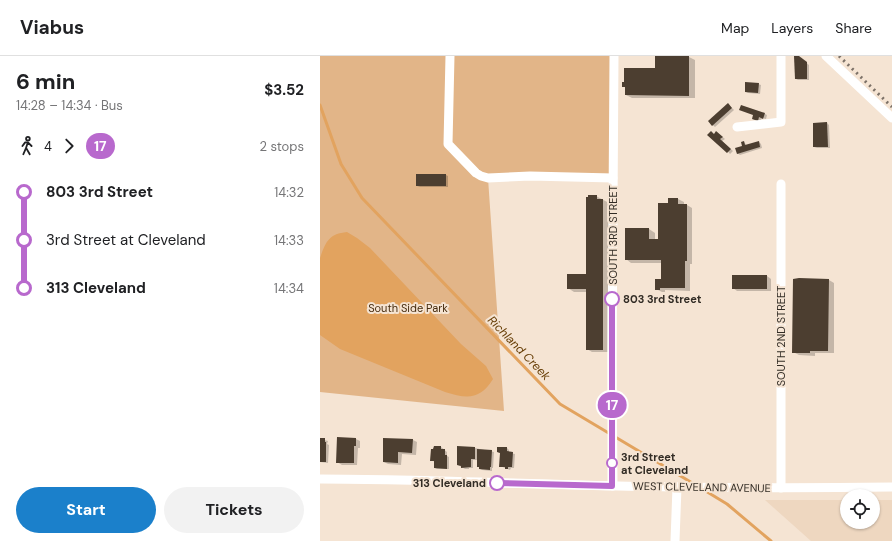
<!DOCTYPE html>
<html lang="en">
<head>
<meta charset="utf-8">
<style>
	:root { --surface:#fff; --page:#f2f2f2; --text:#202124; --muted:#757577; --line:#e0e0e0; --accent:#1b80cb }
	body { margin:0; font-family:"DM Sans",sans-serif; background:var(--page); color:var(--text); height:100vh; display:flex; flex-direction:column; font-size:15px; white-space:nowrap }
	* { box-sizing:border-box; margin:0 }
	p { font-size:13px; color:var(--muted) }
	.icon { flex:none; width:22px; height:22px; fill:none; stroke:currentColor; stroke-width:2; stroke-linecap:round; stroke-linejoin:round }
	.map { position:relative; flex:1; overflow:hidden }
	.drawer { display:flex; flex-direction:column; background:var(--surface); width:320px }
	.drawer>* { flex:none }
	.badge { padding:0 8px; border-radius:13px; font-size:14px; line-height:26px }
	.buttons { position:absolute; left:520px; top:433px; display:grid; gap:8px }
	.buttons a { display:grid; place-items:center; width:40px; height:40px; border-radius:50%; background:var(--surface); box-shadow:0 1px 3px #0004; font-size:20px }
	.map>.badge { position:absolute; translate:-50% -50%; box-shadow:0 0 0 2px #fff }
	.legs { display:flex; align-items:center; gap:6px; height:44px; padding:0 16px; font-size:13px }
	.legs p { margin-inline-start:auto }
	.headline { display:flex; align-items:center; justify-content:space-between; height:68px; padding:0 16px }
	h1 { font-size:22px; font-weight:700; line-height:30px }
	.action { display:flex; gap:8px; margin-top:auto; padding:8px 16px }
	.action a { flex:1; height:46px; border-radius:24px; background:var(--accent); color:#fff; font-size:16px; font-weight:700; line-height:46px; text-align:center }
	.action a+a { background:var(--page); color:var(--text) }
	ul { padding:0 16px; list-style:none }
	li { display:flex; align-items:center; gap:14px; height:48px; font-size:15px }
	li i { display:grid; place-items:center; width:6px; height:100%; margin:0 5px; background:currentColor }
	li i::after { content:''; width:10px; height:10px; margin:-5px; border:3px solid; border-radius:50%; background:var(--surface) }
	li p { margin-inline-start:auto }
	li:first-child i { background:linear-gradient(#0000 50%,currentColor 0) }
	li:last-child i { background:linear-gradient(currentColor 50%,#0000 0) }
	header { display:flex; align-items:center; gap:24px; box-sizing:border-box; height:56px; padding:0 20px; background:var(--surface); border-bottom:1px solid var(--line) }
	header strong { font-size:19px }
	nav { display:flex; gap:22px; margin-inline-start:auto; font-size:14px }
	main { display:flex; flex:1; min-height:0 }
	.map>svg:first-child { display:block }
	.built { fill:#eed7c0 }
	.green { fill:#e2b588 }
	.water { fill:#e2a35f }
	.shadow { fill:#0003 }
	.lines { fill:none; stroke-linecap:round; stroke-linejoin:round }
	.stream { stroke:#e2a35f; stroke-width:3 }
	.building { fill:#4c3e30 }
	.street { stroke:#fff; stroke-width:9 }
	.rail { stroke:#7c7167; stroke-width:3; stroke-dasharray:2 4; stroke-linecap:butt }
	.line-1-casing { stroke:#fff; stroke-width:9 }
	.line-1 { stroke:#b869cd; stroke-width:6 }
	.stop-1-dot { fill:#fff; stroke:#b869cd; stroke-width:2 }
	.labels { text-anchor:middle; stroke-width:4; stroke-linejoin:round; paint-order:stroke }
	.street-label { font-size:11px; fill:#322c25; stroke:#f5e4d3 }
	.stop-label { font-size:11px; font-weight:bold; fill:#322c25; stroke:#f5e4d3; text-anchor:start }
	.park-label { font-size:11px; fill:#452b0e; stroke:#f5e4d3 }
	.water-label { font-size:12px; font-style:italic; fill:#673e06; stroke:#f5e4d3 }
</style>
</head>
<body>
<header>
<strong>Viabus</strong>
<nav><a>Map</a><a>Layers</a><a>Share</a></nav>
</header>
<main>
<section class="drawer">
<div class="headline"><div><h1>6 min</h1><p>14:28 – 14:34 · Bus</p></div><b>$3.52</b></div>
<div class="legs"><svg class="icon" aria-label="walk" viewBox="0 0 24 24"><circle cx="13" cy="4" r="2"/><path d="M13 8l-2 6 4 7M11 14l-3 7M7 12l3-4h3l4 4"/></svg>4<svg class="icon" aria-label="forward" viewBox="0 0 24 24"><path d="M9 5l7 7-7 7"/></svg><b class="badge" style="background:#b869cd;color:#fff">17</b><p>2 stops</p></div>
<ul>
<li><i style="color:#b869cd"></i><b>803 3rd Street</b><p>14:32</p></li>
<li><i style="color:#b869cd"></i><span>3rd Street at Cleveland</span><p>14:33</p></li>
<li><i style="color:#b869cd"></i><b>313 Cleveland</b><p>14:34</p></li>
</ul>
<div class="action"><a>Start</a><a>Tickets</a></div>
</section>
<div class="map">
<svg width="572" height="485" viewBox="0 0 572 485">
	<rect width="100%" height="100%" fill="#f5e4d3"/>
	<path class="built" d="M445,444H527V466H553V444H572V485H491Z"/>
	<path class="green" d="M0,0H291L293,122H168L184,355L0,336Z"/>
	<path class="water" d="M27,176L37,182L50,192L141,288L166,310L173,323C160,344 147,343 125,336L20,293L0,279V202C6,185 9,178 27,176Z"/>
	<g class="shadow">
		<path d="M336,0L369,1L375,4V42H312L306,39V32L303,30L336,13Z"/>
		<path d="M475,0H478L489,9V24H478L476,23Z"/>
		<path d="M438,28L441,29L440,38L428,37L426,36Z"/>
		<path d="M410,50L414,54L395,71L389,66Z"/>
		<path d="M445,58L447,59L446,63L442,62L440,66L433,63L434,59Z"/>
		<path d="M507,67L509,69L510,92H497L494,91Z"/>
		<path d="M399,78L405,83L402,85L413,95L410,98L394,79Z"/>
		<path d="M424,86L427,90L439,86L441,88L442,92L420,99L417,97L424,91Z"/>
		<path d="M126,119L128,120V131H100L97,130Z"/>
		<path d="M276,140L289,147V296H272L267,293V236H254L248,232L267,219Z"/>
		<path d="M349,143H358L364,146V149H367L372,152V208H370V235L345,234V236H342L336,233L342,224V207H311L306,203V173H329L335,177V184H339L349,148Z"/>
		<path d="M413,220H447L451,223V235H417L413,232Z"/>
		<path d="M509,224L514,227V297H495V300L479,299L473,296Z"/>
		<path d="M0,383L8,385L7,388L9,389L8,407L0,406Z"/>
		<path d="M36,383L40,385V392H38L37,409H22L17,406Z"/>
		<path d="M93,384L97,386L96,399L82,398L81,409L68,408L64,406Z"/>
		<path d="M121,391L127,396V400L129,401V413H117L115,412V406L111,404Z"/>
		<path d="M155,392L174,396L173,412H172V415L162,414L160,413L158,410V404H153V412H149V413H145L138,409Z"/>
		<path d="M187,392L189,394V397L195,398L194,412H191L190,414L180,410L181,398L178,396Z"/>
	</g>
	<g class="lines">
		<g class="stream">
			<path d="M0,49L21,108L42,142L240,348L374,428"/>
			<path d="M384,434L407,448L451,485"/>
		</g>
	</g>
	<g class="building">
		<path d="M335,0H369V40L305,39V31H302V26H304V12H335Z"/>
		<path d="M474,0H479L487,6V23H475Z"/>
		<path d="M425,26L439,27L438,37L425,36Z"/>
		<path d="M408,47L412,52L392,70L388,65Z"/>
		<path d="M421,49L445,57L443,63L439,61L438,65L432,63L433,59L419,54Z"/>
		<path d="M507,66L508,91H493V67Z"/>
		<path d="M391,75L394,78L396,75L403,81L400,83L411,93L407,97L387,79Z"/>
		<path d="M424,85L425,89L439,85L440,91L417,98L415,92L422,90L421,86Z"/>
		<rect x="96" y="118" width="30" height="12"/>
		<path d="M268,139H277V143H283V294H266V233H247V218H266V141H268Z"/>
		<path d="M348,142H358V148H367V205H365V232H340V234H335V223H341V204H305V172H329V183H338V147H348Z"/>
		<rect x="412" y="219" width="35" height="14"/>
		<path d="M479,222L509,223L508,295H490V297H472L473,223Z"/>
		<path d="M17,381L36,382V390H34V407H16Z"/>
		<path d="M0,382H5V386H6V406H0Z"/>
		<path d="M63,382L93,383L92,397L78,396V407L63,406Z"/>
		<path d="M114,390H121V393H125V399H127V413L114,412V405H110L111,393H113Z"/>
		<path d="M137,390L155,391V403H151V411L141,412V410L137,409Z"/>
		<path d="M177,391H187V395L193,396L192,411H188V413H185V411H179L180,397L177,396Z"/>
		<path d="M157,393L172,394L171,411H170V414L159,413V411H157Z"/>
	</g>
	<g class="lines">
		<g class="street">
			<path d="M130,0L128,88L156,117L161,120L168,122L210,120L293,122"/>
			<path d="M506,0L572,62"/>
			<path d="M417,71L461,66V0"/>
			<path d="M461,128V432"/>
			<path d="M0,423C119,423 238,430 357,431C429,432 500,432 572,431"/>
			<path d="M293,430L292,304L294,0"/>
			<path d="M355,485L357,431"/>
		</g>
		<path class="rail" d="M519,0L572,51"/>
	</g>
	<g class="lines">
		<defs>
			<path id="line-1" d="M177,427L292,430V243"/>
		</defs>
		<use href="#line-1" class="line-1-casing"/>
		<use href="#line-1" class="line-1"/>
	</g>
	<g class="stop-1-dot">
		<circle cx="292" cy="243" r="7"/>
		<circle cx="292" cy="407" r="5"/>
		<circle cx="177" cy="427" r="7"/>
	</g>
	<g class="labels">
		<g class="street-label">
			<text transform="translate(293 179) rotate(-90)" y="4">SOUTH 3RD STREET</text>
			<text transform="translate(461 280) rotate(-90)" y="4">SOUTH 2ND STREET</text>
			<text transform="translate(382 431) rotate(1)" y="4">WEST CLEVELAND AVENUE</text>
		</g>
		<g class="stop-label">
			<text x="303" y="247">803 3rd Street</text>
			<text x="301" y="405">3rd Street<tspan x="301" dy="13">at Cleveland</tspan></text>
			<text x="166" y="431" text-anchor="end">313 Cleveland</text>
		</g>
		<g class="park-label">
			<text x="88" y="256">South Side Park</text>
		</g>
		<g class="water-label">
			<text transform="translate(199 292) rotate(46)" y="4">Richland Creek</text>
		</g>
	</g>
</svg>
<div class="buttons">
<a><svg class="icon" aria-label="locate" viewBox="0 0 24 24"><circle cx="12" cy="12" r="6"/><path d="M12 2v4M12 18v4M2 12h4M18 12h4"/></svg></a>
</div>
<b class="badge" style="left:292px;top:349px;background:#b869cd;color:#fff">17</b>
</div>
</main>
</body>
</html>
